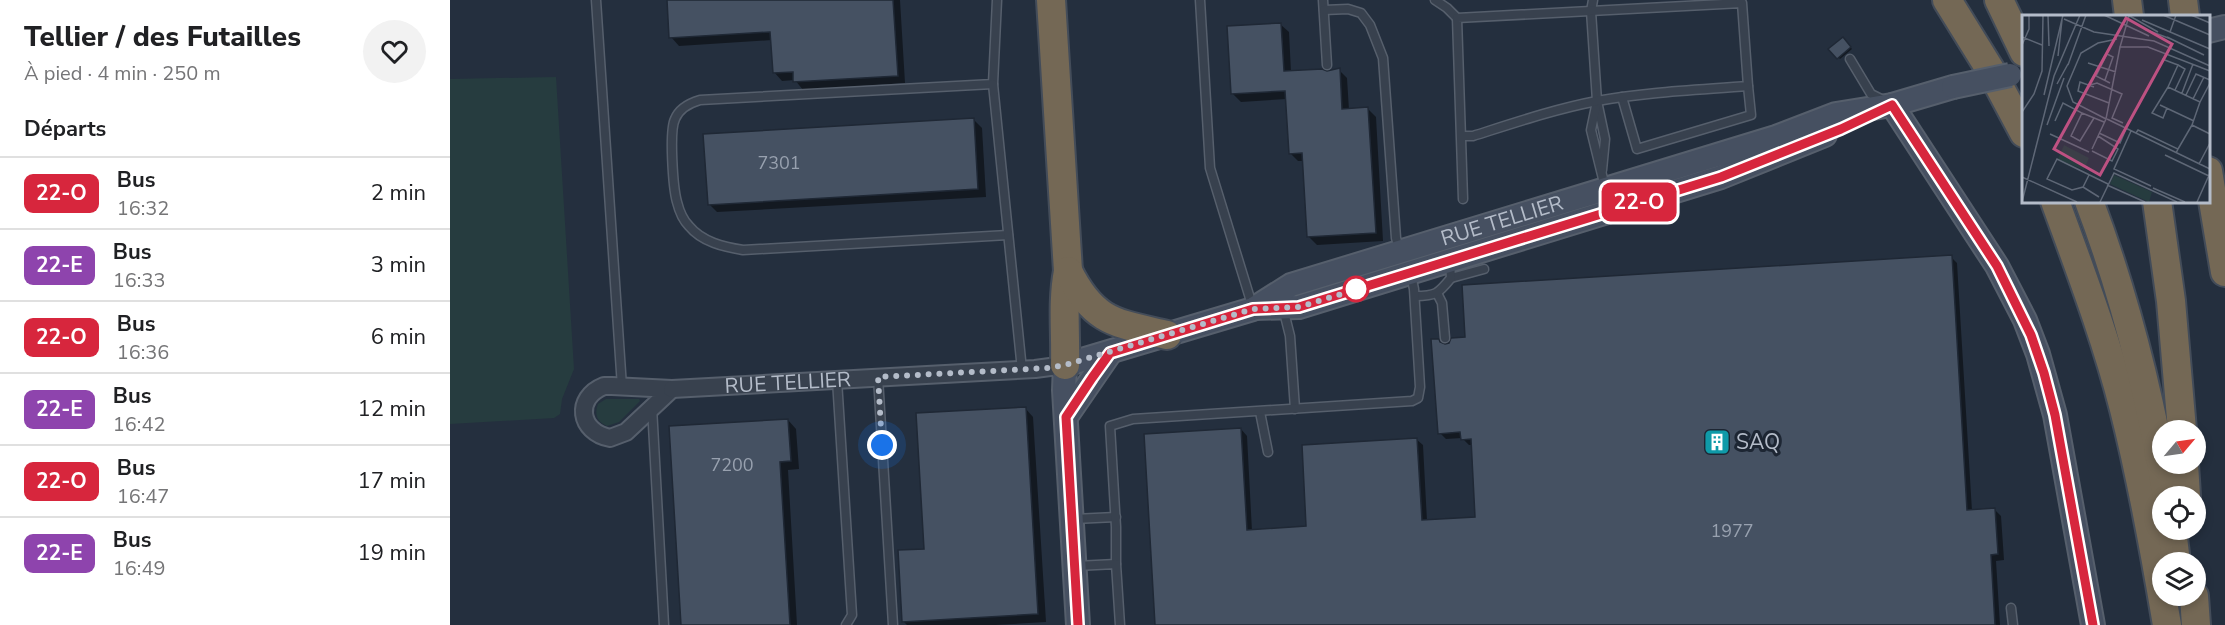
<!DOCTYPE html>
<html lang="fr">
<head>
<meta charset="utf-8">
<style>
	:root { --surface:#fff; --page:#f2f2f2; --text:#202124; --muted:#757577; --line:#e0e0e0 }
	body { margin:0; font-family:"Nunito Sans",sans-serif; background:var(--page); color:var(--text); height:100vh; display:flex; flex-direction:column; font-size:22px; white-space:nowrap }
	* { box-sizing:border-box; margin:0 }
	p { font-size:20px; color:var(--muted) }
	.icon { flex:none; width:33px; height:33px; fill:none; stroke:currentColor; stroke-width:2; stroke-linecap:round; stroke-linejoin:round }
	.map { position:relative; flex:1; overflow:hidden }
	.sheet { display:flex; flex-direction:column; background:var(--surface); width:450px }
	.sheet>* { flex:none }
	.badge { padding:0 12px; border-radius:9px; font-size:21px; line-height:39px }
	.needle { width:39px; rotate:61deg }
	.fabs { position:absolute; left:1702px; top:420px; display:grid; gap:12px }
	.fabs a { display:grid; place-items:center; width:54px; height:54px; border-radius:50%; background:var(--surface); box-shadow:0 3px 9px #0003; font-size:30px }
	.you { position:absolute; width:30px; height:30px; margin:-15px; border:4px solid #fff; border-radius:50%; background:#1a73e8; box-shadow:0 0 0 9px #1a73e833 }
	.map>.badge { position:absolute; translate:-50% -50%; box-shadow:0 0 0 3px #fff }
	h2 { padding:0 24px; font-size:22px; line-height:54px }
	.round { display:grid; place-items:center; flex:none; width:63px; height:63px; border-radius:32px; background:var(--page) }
	.headline { display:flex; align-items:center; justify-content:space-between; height:102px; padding:0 24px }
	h1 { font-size:28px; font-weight:800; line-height:45px }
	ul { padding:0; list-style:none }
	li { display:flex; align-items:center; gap:18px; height:72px; padding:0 24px; border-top:2px solid var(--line) }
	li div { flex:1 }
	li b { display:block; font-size:22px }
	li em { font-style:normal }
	li .badge { min-width:66px; font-weight:700; text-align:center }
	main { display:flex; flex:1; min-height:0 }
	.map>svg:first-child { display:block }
	.green { fill:#263c3f }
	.shadow { fill:#0007 }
	.building { fill:#455162; stroke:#1f2835; stroke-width:1.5 }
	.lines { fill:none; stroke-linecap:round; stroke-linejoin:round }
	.lane-casing { stroke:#565f6c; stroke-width:11 }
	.street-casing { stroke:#565f6c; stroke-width:20 }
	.secondary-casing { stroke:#565f6c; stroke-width:26 }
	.highway-casing { stroke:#434c59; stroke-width:32 }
	.lane { stroke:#38414e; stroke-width:8 }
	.street { stroke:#38414e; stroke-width:16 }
	.secondary { stroke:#465061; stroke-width:22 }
	.highway { stroke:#746855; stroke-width:28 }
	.secondary-bridge-casing { stroke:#565f6c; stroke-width:26; stroke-linecap:butt }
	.secondary-bridge { stroke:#465061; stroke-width:22 }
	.line-casing { stroke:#fff; stroke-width:14 }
	.line { stroke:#d7263d; stroke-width:9 }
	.walk { stroke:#b4bcc9; stroke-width:6; stroke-dasharray:0 10.8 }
	.stop-dot { fill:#fff; stroke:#d7263d; stroke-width:3 }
	.labels { text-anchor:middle; stroke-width:6; stroke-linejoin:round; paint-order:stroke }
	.number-label { font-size:18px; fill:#98a1af }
	.street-label { font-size:21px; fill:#b4bcc9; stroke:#1d2633 }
	.poi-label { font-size:21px; fill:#b4bcc9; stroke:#1d2633; text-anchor:start }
	.inset-road { fill:none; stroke:#5e6776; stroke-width:1.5 }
	.view { fill:#bd5182; fill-opacity:0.15; stroke:#bd5182; stroke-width:3 }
	.inset-edge { fill:none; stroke:#b4bcc9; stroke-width:3 }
</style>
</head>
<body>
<main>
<section class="sheet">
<div class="headline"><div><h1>Tellier / des Futailles</h1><p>À pied · 4 min · 250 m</p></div><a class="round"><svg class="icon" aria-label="heart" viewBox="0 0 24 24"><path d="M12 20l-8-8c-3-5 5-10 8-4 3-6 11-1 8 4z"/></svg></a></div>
<h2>Départs</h2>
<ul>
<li><span class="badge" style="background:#d7263d;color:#fff">22-O</span><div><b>Bus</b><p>16:32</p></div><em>2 min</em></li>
<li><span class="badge" style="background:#8e44ad;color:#fff">22-E</span><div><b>Bus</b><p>16:33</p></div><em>3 min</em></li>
<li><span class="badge" style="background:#d7263d;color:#fff">22-O</span><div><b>Bus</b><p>16:36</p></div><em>6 min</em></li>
<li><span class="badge" style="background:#8e44ad;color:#fff">22-E</span><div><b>Bus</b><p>16:42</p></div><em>12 min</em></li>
<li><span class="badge" style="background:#d7263d;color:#fff">22-O</span><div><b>Bus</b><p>16:47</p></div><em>17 min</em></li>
<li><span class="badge" style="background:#8e44ad;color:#fff">22-E</span><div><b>Bus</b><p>16:49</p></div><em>19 min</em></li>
</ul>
</section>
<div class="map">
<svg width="1775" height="625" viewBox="0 0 1775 625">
	<rect width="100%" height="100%" fill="#242f3e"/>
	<g class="green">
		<path d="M106,77L124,369L112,399L110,414L104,418L0,424V79Z"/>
		<path d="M156,399H189L190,401L169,422L157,426C147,422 144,414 148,404Z"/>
	</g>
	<g class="shadow">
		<path d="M219,0H450L455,83L353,90L345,80L332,81L324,72L322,40L229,46L221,37Z"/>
		<path d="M830,24L839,32L841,72L877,73L889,70L897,78L899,110L918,109L926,117L933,241L867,245L859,237L854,161H848L840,153L837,99L791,102L782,93Z"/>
		<path d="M1393,39L1402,49L1390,59L1381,49Z"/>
		<path d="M524,120L532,128L536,197L267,212L259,204Z"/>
		<path d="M1501,257L1507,263L1522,511L1545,510L1551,516L1554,560L1546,561L1550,625H707L791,429L797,436L802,531L857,527L966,439L973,445L977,521L1027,518L1023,445H1019L1012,438L996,439L990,433L993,345Z"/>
		<path d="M575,408L583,417L596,622L545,625H457L454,622L476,550Z"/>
		<path d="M338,420L346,429L349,469L338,470L347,625H233Z"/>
	</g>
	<g class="building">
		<path d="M217,0H443L448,76L343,82V72L323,73L320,32L219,38Z"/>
		<path d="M831,23L834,71L872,69L877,71L890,68L892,109L918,107L926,233L857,237L852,153L839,154L835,91L781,94L777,26Z"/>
		<path d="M1393,37L1401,47L1387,59L1378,49Z"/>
		<path d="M524,118L528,189L258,205L253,134Z"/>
		<path d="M1502,255L1517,510L1545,508L1548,554L1541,555L1545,625H705L694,434L791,428L797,530L856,526L852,445L967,438L972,520L1025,517L1021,439L1011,440L1010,432L988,434L981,339H989L990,342L995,344L999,343L1001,338L1015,337L1012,285Z"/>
		<path d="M576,407L588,614L452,622L448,550L474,549L466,413Z"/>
		<path d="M338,419L341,461L330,462L340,625H231L219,426Z"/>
	</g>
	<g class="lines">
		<defs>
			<g id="lane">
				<path d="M146,0L172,387"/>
				<path d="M547,0L543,84L250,100C240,103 229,109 225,119C219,131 223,188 227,202C229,210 233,220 239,226C252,242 274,247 293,250L558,235"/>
				<path d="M750,0L760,168L803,308"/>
				<path d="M873,0L877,65"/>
				<path d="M985,0L997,8L1007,18"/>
				<path d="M1143,0L1141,11L1147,101L1155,139L1152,170"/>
				<path d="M874,10L898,9L911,13L920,25L933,58L946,238L949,249"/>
				<path d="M1400,59L1421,94L1435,101"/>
				<path d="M543,84L572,370"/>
				<path d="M1172,97L1187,149L1301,115L1298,86"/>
				<path d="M1146,106L1141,130L1155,187"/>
				<path d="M1011,136H1023C1064,123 1105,109 1147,101C1196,92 1248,90 1298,86L1292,3L1007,18L1013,199"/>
				<path d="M1001,278L1034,269"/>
				<path d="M987,293L992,303L995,338"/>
				<path d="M965,296C986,296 988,294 1001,278L1000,262"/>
				<path d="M833,308L840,336L845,409"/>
				<path d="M428,377L443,625"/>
				<path d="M387,380L402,615L396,625"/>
				<path d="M202,407L214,625"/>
				<path d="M810,412L818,452"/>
				<path d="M624,519L666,517"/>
				<path d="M666,564V527L660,426L683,419L962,401L968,398L970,387L964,289L961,275"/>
				<path d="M626,566L666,564L670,625"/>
				<path d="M1561,608L1563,625"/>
			</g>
			<g id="street">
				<path d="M154,386H162L222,389L176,432L160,438C129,432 124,398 154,386Z"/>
				<path id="s1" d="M222,389L585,369L615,365"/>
			</g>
			<g id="secondary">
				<path d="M1758,31L1775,27"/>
				<path d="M1442,105L1547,266L1575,320L1588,354L1605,415L1643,625"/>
				<path d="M805,308L849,307L1271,177L1375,135"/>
				<path d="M616,417L660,353"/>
				<path id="s2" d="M628,625L614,390L615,365L803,309L841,285L1326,137L1386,114L1442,105L1503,87"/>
			</g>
			<g id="highway">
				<path d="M601,0L618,271C612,303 616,333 615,365"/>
				<path d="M1497,0L1541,71L1574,133"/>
				<path d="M1549,0L1574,52"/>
				<path d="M1677,0L1679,16"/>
				<path d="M1733,0L1735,16"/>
				<path d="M1758,171L1775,272"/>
				<path d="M1605,201C1630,270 1656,338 1674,409C1692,480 1705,553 1717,625"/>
				<path d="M1639,201C1675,296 1700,396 1717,496"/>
				<path d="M1707,201L1721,301L1732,430"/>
				<path d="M618,271C644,323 666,323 717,335"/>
				<path d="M1734,464L1736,496"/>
				<path d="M1722,530L1726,562"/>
				<path d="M1744,596L1746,625"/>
			</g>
		</defs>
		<use href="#lane" class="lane-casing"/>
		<use href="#street" class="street-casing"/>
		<use href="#secondary" class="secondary-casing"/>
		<use href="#highway" class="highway-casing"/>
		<use href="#lane" class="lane"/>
		<use href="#street" class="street"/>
		<use href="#secondary" class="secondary"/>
		<use href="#highway" class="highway"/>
		<defs>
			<path id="secondary-bridge" d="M1503,87L1560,75"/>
		</defs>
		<use href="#secondary-bridge" class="secondary-bridge-casing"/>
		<use href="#secondary-bridge" class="secondary-bridge"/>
	</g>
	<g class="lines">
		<defs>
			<path id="line" d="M628,625L616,417L642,378L660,353L803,309L849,307L1271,177L1391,129L1442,105L1547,266L1581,335L1594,373L1605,415L1643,625"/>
		</defs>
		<use href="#line" class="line-casing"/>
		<use href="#line" class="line"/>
		<path class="walk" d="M432,445L428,377L598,368L615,365L803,309L849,307L911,288L906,289"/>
	</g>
	<defs>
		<symbol id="building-square" viewBox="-11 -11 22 22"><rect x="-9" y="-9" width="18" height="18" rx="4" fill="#0f9aa8" stroke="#1d2633"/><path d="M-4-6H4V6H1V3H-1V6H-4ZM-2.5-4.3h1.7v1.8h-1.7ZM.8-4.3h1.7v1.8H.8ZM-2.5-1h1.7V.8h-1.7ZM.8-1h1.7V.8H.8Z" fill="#fff"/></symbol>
	</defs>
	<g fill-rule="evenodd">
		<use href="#building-square" x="1252" y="427" width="30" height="30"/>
	</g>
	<circle class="stop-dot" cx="906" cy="289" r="12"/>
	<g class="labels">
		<g class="number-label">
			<text x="329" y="169">7301</text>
			<text x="282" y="471">7200</text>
			<text x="1282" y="537">1977</text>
		</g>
		<g class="street-label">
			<text dy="7" stroke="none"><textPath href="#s2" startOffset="722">RUE TELLIER</textPath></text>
			<text dy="7" stroke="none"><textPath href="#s1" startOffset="116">RUE TELLIER</textPath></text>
		</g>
		<g class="poi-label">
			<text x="1286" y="449">SAQ</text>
		</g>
	</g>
	<g transform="translate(1572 15)">
		<rect width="188" height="188" fill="#242f3e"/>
		<path d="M42,130L67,143L62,155L36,144ZM92,160L130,177L127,187L88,169Z" fill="#263c3f"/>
		<path class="inset-road" d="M26,0L27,31M82,0L127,21M106,0L136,17M141,0L188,20M169,0L188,8M107,1L98,32H126L188,56M42,4L72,17L132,26L188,51M120,5L188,34M122,14L149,24M148,17L154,0M0,22L20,30M145,22L182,40M0,30L7,14V0M36,41L40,5M140,44L156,50L146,72M66,48L94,57M46,50L64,0M83,65L91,42L85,39L74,61L88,68M35,69L46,49M68,70L75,68L100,79L90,103L101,108M72,72L58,67L56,76L87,88M153,75L163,54L156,50M160,78L171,49M22,80L41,0M164,80L174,59L188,65M171,84L182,62M178,87L170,110L188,119M138,90L172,106M145,93L141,103L130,98L146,72L178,87L188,68M0,97L12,79L20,56L21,0M60,98L82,107M84,104L51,87L45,71L59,38L76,28L95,24M85,104L188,154M33,106L41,88L60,98L49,121L58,126L72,103M25,110L42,63M109,116L92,154L129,171M77,118L98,128L104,114M114,118L116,115L156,134L154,138M28,119L67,137M70,134L84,104L98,32M156,134L170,110M70,136L90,146L96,134L76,121M143,140L187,161M177,149L188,128M67,160L61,172L50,175L25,164L35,144L39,146L86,169M0,162L55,187M85,170L123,187M61,172L77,182M131,173L163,187M0,187L32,61L58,0M78,187L92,158L155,187M175,187L188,158"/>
		<path class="view" d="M104,3L150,29L78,160L32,134Z"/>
		<rect width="188" height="188" class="inset-edge"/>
	</g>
</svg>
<div class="fabs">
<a><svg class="needle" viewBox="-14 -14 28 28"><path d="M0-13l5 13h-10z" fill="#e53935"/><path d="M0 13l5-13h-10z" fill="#757577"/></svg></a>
<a><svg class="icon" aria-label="locate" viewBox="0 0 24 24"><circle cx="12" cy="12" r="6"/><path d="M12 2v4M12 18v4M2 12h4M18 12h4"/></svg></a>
<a><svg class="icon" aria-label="layers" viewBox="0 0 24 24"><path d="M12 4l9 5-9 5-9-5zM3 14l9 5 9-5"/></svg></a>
</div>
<div class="you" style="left:432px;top:445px"></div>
<b class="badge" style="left:1189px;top:202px;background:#d7263d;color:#fff">22-O</b>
</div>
</main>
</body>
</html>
